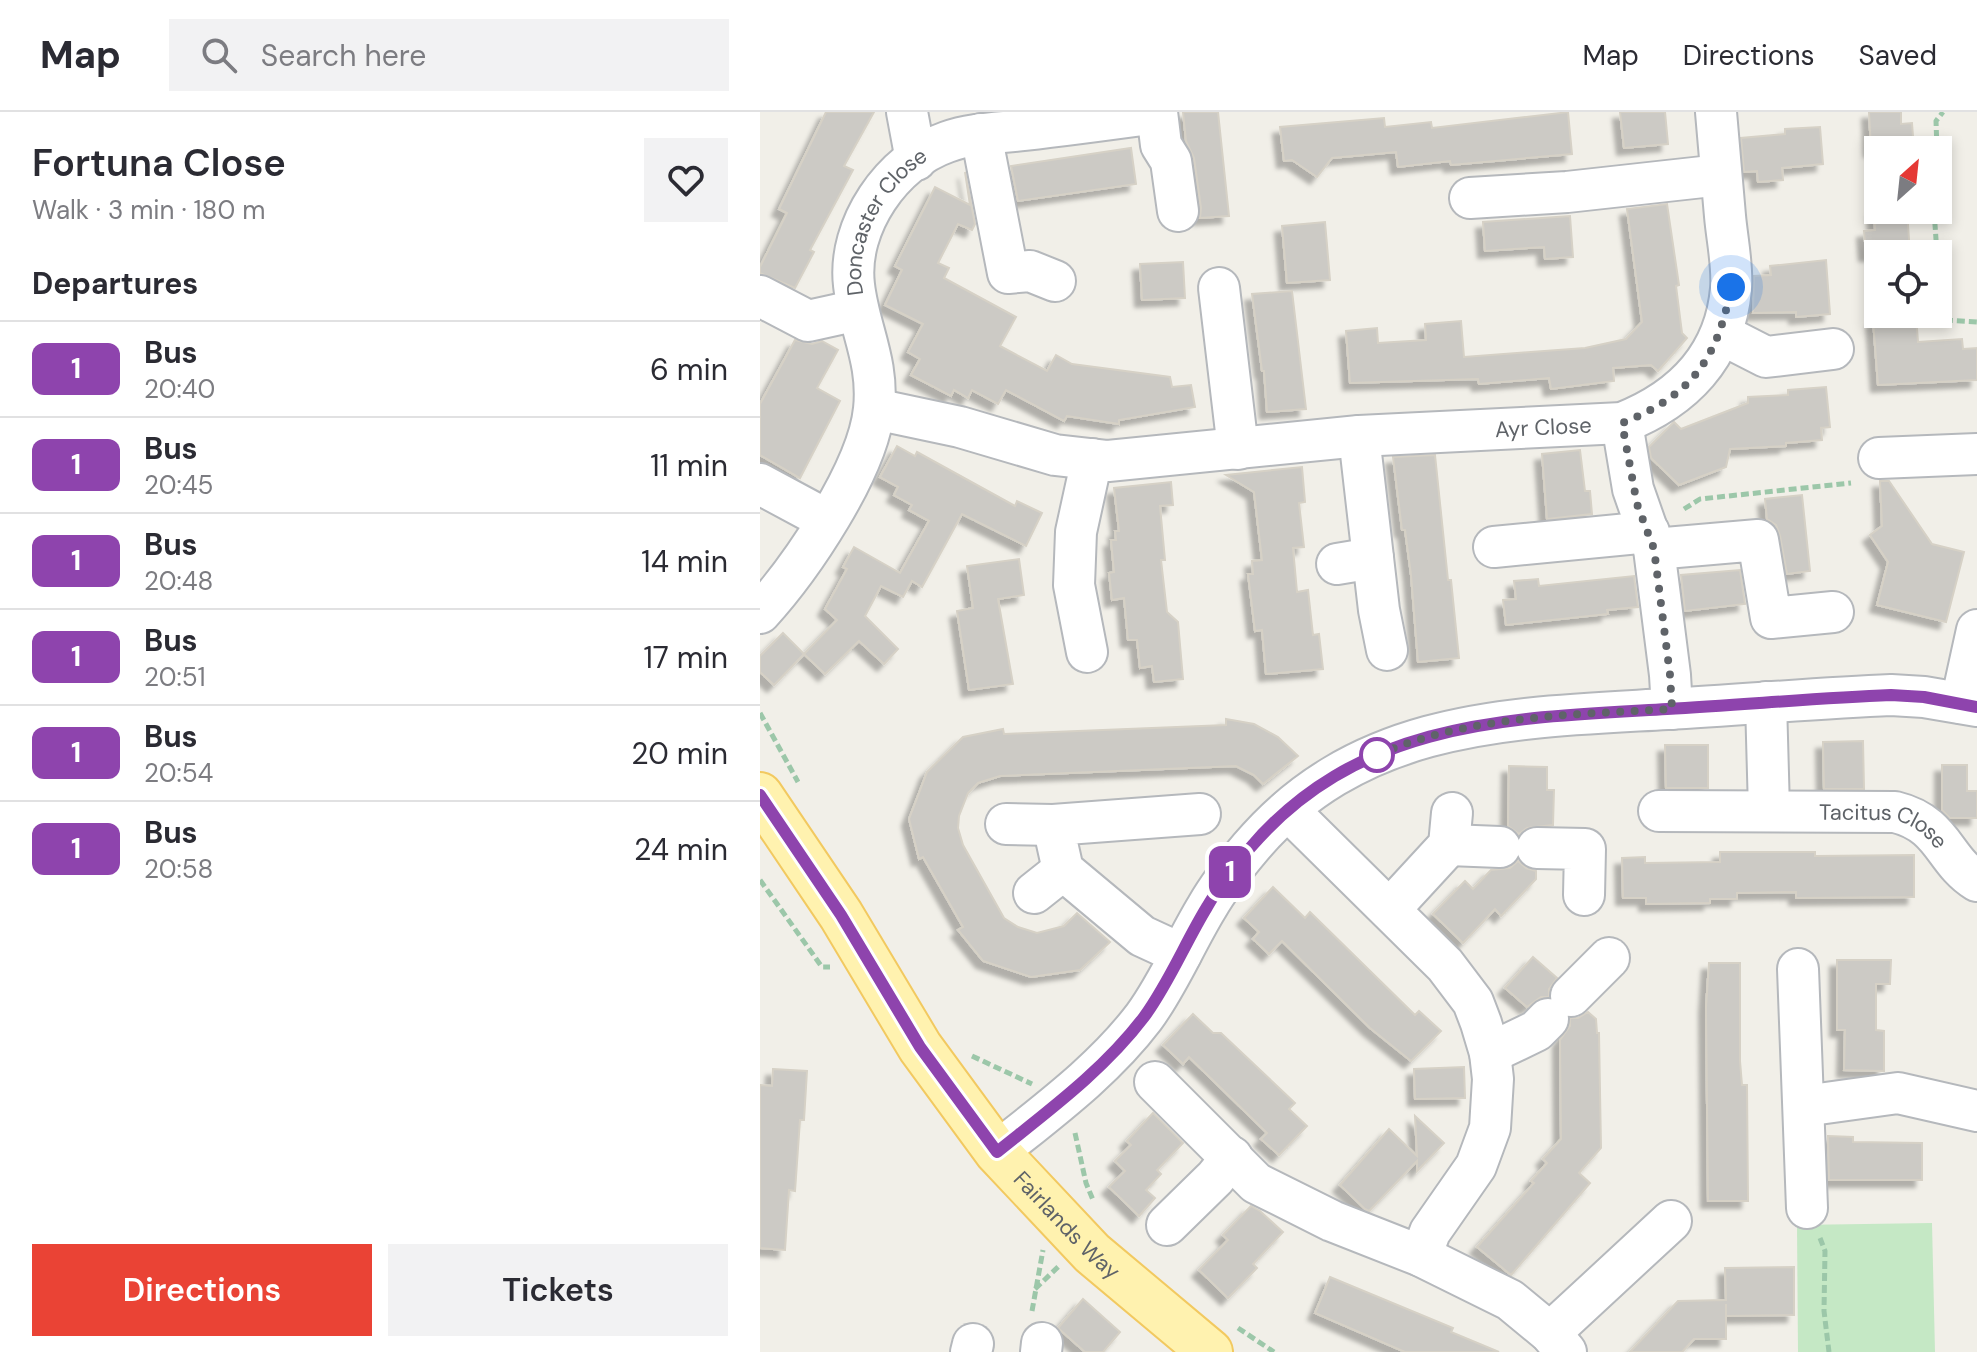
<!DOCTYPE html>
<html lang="en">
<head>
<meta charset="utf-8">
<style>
	:root { --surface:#fff; --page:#f2f2f3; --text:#2b2b33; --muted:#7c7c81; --line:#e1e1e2; --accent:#ea4335 }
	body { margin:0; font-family:"DM Sans",sans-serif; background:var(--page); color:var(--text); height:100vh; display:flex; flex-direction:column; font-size:30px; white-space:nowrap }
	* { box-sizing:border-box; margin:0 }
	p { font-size:26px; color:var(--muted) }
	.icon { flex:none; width:44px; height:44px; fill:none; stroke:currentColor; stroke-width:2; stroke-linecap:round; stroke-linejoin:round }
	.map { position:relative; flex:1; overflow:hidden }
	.details { display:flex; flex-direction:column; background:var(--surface); width:760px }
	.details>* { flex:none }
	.badge { padding:0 16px; border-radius:12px; font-size:28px; line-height:52px }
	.needle { width:52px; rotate:27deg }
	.buttons { position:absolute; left:1104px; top:24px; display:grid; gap:16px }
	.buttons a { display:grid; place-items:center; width:88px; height:88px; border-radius:0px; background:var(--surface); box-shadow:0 4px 12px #0003; font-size:40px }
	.you { position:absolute; width:40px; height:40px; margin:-20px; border:6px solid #fff; border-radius:50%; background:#1a73e8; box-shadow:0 0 0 12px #1a73e833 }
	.map>.badge { position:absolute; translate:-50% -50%; box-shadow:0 0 0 4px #fff }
	h2 { padding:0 32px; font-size:30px; line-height:72px }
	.round { display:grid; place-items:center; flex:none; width:84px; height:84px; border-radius:0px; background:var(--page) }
	.headline { display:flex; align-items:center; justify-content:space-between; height:136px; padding:0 32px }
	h1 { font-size:38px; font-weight:600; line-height:60px }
	.action { display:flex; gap:16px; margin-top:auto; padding:16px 32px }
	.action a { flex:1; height:92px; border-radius:0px; background:var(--accent); color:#fff; font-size:32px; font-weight:600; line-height:92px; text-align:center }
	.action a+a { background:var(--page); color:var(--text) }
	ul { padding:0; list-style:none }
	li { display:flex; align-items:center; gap:24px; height:96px; padding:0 32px; border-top:2px solid var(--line) }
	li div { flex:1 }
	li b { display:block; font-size:30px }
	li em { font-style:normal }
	li .badge { min-width:88px; font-weight:700; text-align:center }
	header { display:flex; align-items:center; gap:48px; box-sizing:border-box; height:112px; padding:0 40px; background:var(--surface); border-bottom:2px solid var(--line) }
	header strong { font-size:38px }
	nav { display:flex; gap:44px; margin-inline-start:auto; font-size:28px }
	.search { width:560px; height:72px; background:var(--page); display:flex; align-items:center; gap:20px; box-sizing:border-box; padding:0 28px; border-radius:0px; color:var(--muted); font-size:30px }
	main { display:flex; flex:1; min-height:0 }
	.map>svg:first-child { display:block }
	.green { fill:#c5e8c5 }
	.building { fill:#cccac5; stroke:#d6d1c6; stroke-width:2; filter:url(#shadow) }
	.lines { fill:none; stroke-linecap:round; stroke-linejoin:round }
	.minor-casing { stroke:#b5b8bc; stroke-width:44 }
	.major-casing { stroke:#f2c960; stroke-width:48 }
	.path { stroke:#9cc7a9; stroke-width:5; stroke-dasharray:8 4; stroke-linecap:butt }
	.minor { stroke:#fff; stroke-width:40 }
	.major { stroke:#fff2af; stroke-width:44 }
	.line-casing { stroke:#fff; stroke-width:18 }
	.line { stroke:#8e44ad; stroke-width:12 }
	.walk { stroke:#5f6368; stroke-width:8; stroke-dasharray:0 14.4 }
	.stop-dot { fill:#fff; stroke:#8e44ad; stroke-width:4 }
	.labels { text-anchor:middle; stroke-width:8; stroke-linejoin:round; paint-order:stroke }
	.street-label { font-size:22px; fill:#5f6368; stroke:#fff }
</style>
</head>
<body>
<header>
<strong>Map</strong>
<div class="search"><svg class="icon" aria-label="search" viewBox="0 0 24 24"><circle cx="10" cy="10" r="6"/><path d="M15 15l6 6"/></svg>Search here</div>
<nav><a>Map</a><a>Directions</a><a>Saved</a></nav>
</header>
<main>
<section class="details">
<div class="headline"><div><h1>Fortuna Close</h1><p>Walk · 3 min · 180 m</p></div><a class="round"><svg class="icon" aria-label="heart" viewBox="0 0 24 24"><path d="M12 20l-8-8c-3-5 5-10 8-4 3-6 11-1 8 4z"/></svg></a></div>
<h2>Departures</h2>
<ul>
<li><span class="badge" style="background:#8e44ad;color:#fff">1</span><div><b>Bus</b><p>20:40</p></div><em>6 min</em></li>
<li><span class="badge" style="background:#8e44ad;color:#fff">1</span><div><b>Bus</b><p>20:45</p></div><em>11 min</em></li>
<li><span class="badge" style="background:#8e44ad;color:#fff">1</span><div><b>Bus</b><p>20:48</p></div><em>14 min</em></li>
<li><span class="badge" style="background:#8e44ad;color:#fff">1</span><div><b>Bus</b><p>20:51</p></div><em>17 min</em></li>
<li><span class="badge" style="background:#8e44ad;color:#fff">1</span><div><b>Bus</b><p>20:54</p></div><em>20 min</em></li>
<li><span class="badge" style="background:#8e44ad;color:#fff">1</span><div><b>Bus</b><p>20:58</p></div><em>24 min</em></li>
</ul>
<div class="action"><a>Directions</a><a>Tickets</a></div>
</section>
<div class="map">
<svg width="1217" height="1240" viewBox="0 0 1217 1240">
	<defs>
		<filter id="shadow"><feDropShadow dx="-7" dy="7" stdDeviation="2" flood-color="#0004"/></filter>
	</defs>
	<rect width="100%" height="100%" fill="#f1efe8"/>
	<path class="green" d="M1172,1111L1175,1240H1038L1037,1113Z"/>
	<g class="building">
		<path d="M66,0H114L84,54L93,58L50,138L54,140L35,176L0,161V155L27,101L19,97Z"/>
		<path d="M423,0H458L469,104L440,106L441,96L434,46L426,29Z"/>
		<path d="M808,0L812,42L691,53L690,49L638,55L636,40L572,46L557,65L532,48L524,49L520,15L624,6L625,15L671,10L672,16Z"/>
		<path d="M860,0H905L908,32L864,36Z"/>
		<path d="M1109,0H1141V12L1152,11L1154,38H1111Z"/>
		<path d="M1060,15L1063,52L1022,56L1023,68L998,70L997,59L984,60L981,26L1025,22V17Z"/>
		<path d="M371,36L376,72L258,89L251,54Z"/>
		<path d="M205,60L215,112L212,118L198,112L178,151L189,156L184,166L256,205L240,234L287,259L296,243L312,252L410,265L412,275L431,273L435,295L359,308V312L307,304L304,309L246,278L238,292L212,278L208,286L194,278L191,284L151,263L160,247L148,240L163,212L125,193L142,158L135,154L175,75L210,93Z"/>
		<path d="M907,92L919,173L916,174L922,221L927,226L898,259L891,253L853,256L854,269L791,277L789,266L719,272L718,267L590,271L586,219L617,216L618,231L666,228L665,212L701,209L704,245L825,236L866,227L882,210L867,97Z"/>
		<path d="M1114,98H1147L1150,142H1106L1104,119L1115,118Z"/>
		<path d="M810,104L813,145L785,147L784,135L725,139L723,110Z"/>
		<path d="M565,110L570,168L527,171L522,114Z"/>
		<path d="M1066,148L1070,202L1036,205V200L993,201L994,164L1011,163L1010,154Z"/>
		<path d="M423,150L425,186L382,188L380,152Z"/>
		<path d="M532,179L546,297L507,300L504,259H502L492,182Z"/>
		<path d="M1121,202H1156L1158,230L1202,227L1203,237L1217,236V268L1118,273L1113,208L1121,207Z"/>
		<path d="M35,228L52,232L62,229L78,238L57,276L80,289L40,366L0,343V292Z"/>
		<path d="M1066,275L1070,315L1061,316L1062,328L1026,331V334L970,337L966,355L919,373L891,346L889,335L914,310L921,317L988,291V285L1028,283V278Z"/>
		<path d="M137,334L155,344L157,340L255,394L257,389L282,401L266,434L202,402L162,475L152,469L143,485L121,474L105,504L138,537L124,552L99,529L65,562L44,542L77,508L65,497L87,457L83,455L94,435L140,461L169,409L149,398L152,393L134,383L138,375L120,365Z"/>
		<path d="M820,338L825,379H830L832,402L787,407L782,342Z"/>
		<path d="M675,343L688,468H691L699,546L658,550L651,463L645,418H642L633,345Z"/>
		<path d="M542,355L545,390L539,391L544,435L533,436L537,480L548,478L553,523L559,522L563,557L506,562L502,518L495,519L488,462H493L492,449L502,448L494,380L466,363Z"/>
		<path d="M1120,369H1129L1172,432L1204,440L1186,510L1117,493L1128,450L1110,423L1122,414Z"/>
		<path d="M411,370L413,393L400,394L405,448H401L407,500L418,510L423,567L394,570L392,554L380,556L377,528H368L364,486L352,488L349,461L354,460L351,428H356L355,419H359L354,376Z"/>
		<path d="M1042,383L1050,459L1027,462L1020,424L1016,413L1007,407L1005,387Z"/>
		<path d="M259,447L264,483L238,487L253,572L209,578L197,499L213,496L207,454Z"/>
		<path d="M980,458L985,492L925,499L921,463Z"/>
		<path d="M874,464L878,495L847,498L848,502L746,513L743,488L756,487L754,469L778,467L779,474Z"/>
		<path d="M23,521L44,542L14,573L0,560V544Z"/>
		<path d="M466,607L494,612L518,625L538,644L503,672L494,663L476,654L240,664L218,671L208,681L199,704L198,716L203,733L244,806L258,815L277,821L304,814L317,801L350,830L320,858L271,865L223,849L198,818L203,815L163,745L159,747L149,707L167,660L203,625L243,617L244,622L466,613Z"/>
		<path d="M1103,629L1104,677H1064L1063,630Z"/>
		<path d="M905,633H948V676H906Z"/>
		<path d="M1182,653H1207V679H1217V706H1190L1182,698Z"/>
		<path d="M749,654L787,655V678H794L793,713L767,716L759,722L748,714Z"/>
		<path d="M960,740H1055V744L1154,743V785L1036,786V780L977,781V787H950V791L886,792V786H863L862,746L885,745V751L960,750Z"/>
		<path d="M758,749L766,756L776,759V767L741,804L735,797L703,831L673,802L705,769L713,777L731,758L750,756Z"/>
		<path d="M513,775L545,806L550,800L655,903L659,899L681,919L651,949L610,916L522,829L509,842L493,827L499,820L484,806Z"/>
		<path d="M773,845L797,866L789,877V885H781L767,895L745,876Z"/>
		<path d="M1077,848H1131L1130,872H1116V918L1124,919V959L1084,958L1085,918H1077Z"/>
		<path d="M949,851H980V949L982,973H987L988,1089H948L946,895Z"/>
		<path d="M828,900L836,907L837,921H839L841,1036L819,1061L830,1071L751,1163L717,1135L774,1071L771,1069L787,1051L783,1047L801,1027L800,928L810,914V906H818Z"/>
		<path d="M433,902L453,921H461L535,991L529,997L547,1014L519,1043L501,1027L507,1021L429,945L423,952L403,933Z"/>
		<path d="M704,955L705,986L655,987L654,957Z"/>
		<path d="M13,957L47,959L44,1008H40L35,1079L29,1078L25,1138L0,1136V973L12,974Z"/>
		<path d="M393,1001L423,1031L397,1058L401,1062L386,1078L395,1086L379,1104L349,1075L365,1059L355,1049L371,1033L367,1029Z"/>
		<path d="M655,1004L684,1031L657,1059V1049L609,1099L605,1097L580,1073L629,1017L657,1044Z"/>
		<path d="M1068,1024L1093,1025V1030L1162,1031V1068H1069Z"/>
		<path d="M491,1094L500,1099L523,1120L493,1152L497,1156L468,1186L439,1158L468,1128L463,1123Z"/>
		<path d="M1034,1155V1203L966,1204V1192V1227H934L922,1240H870L918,1189L966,1188L965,1156Z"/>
		<path d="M570,1165L693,1216L691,1220L739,1240H645L555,1201Z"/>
		<path d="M323,1187L360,1220L343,1240H325L298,1216Z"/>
	</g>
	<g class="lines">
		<defs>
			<g id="minor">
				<path d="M147,0L156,48"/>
				<path d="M397,0L401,33L411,49L418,99"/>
				<path d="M221,22L248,161L270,159L295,169"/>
				<path d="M710,86L807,80L961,63"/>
				<path d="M459,176L478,337"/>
				<path d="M0,184L48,209L98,198"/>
				<path d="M961,222L1006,245L1073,237"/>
				<path id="s1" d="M115,297L200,315L295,343L348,349L599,324L862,311C923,287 965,245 971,177C973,154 967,127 965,104C962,69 959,35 956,0"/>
				<path d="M862,311L873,377L894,437L910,563L912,597"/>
				<path d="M599,324L619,498L627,538"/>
				<path d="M1119,346L1217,342"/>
				<path d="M0,372L67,408"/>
				<path d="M734,435L889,420"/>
				<path d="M894,437L998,428L1011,506L1073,500"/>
				<path d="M577,452L613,446"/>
				<path id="s2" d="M0,501C41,456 108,358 114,297C119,249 99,217 94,173C87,114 132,49 187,30C212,21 239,21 265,18C309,13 353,7 397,1"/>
				<path d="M327,540L314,473L316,420L332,347"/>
				<path d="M1006,590L1009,698"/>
				<path d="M1201,591L1217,518"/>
				<path d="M528,698L685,853L713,890L721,911L730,941L733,967L730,1016L716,1054L670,1120L661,1144"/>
				<path id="s3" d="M899,699L1135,700C1184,712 1183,748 1217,769"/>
				<path d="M246,712L293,713"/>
				<path d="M689,733L740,735"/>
				<path d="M777,736L825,737L824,783"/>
				<path d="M274,781L303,758"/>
				<path d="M630,797L689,733L692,701"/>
				<path d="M421,842L382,824L303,758L293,713L440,702"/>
				<path d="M1038,857L1047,1096"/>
				<path d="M811,884L849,846"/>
				<path d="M730,941L776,919L788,907"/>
				<path d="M395,970L496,1071L572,1109L661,1144L750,1188L790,1221L806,1240"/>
				<path d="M1044,994L1138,981L1217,999"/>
				<path d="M237,1040C288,999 344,958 384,905C409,871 425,831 447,795C459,774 474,755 490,736C600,606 752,606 907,597C982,593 1056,586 1131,583L1164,585L1217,594"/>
				<path d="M407,1113L455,1066L472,1045"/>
				<path d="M790,1221L911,1109"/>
				<path d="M211,1240L213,1232"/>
				<path d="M281,1240L282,1231"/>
			</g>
			<g id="major">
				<path id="s4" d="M0,683L81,803L160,935L237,1040L332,1141L450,1240"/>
			</g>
		</defs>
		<use href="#minor" class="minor-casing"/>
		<use href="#major" class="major-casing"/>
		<g class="path">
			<path d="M1177,38L1176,9L1183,0"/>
			<path d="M1174,98L1177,142"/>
			<path d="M1178,151L1182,208L1217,210"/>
			<path d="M924,397L940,387L1091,371"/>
			<path d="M0,601L38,670"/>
			<path d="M0,768L62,855H70"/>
			<path d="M212,944L272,972"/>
			<path d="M315,1021L326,1071L333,1088"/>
			<path d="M1060,1126L1065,1139L1064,1199L1069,1240"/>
			<path d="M275,1177L299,1154"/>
			<path d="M272,1199L283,1138"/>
			<path d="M478,1216L514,1240"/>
		</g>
		<use href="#minor" class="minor"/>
		<use href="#major" class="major"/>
	</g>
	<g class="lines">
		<defs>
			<path id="line" d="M0,683L81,803L160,935L237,1040C288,999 344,958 384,905C409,871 425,831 447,795C459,774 474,755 490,736C600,607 752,606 907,597C982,593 1056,586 1131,583L1164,585L1217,595"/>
		</defs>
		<use href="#line" class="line-casing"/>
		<use href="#line" class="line"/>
		<path class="walk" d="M617,643L612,645C707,603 810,603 912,597L910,563L894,437L877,392L862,311C931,284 958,247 971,175"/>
	</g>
	<circle class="stop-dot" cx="617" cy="643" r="16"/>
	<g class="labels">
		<g class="street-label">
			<text dy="8" stroke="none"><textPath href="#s2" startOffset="436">Doncaster Close</textPath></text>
			<text dy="8" stroke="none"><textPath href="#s1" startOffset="676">Ayr Close</textPath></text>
			<text dy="8" stroke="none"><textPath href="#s3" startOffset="228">Tacitus Close</textPath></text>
			<text dy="8" stroke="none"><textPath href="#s4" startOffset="530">Fairlands Way</textPath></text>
		</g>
	</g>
</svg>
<div class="buttons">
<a><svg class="needle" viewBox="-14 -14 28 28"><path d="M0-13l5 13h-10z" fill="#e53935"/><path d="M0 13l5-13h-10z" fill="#7c7c81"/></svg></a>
<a><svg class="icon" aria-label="locate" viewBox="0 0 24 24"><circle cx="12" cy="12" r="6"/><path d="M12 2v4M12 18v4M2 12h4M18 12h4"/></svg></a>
</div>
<div class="you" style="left:971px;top:175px"></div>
<b class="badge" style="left:470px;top:760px;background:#8e44ad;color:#fff">1</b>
</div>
</main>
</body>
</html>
